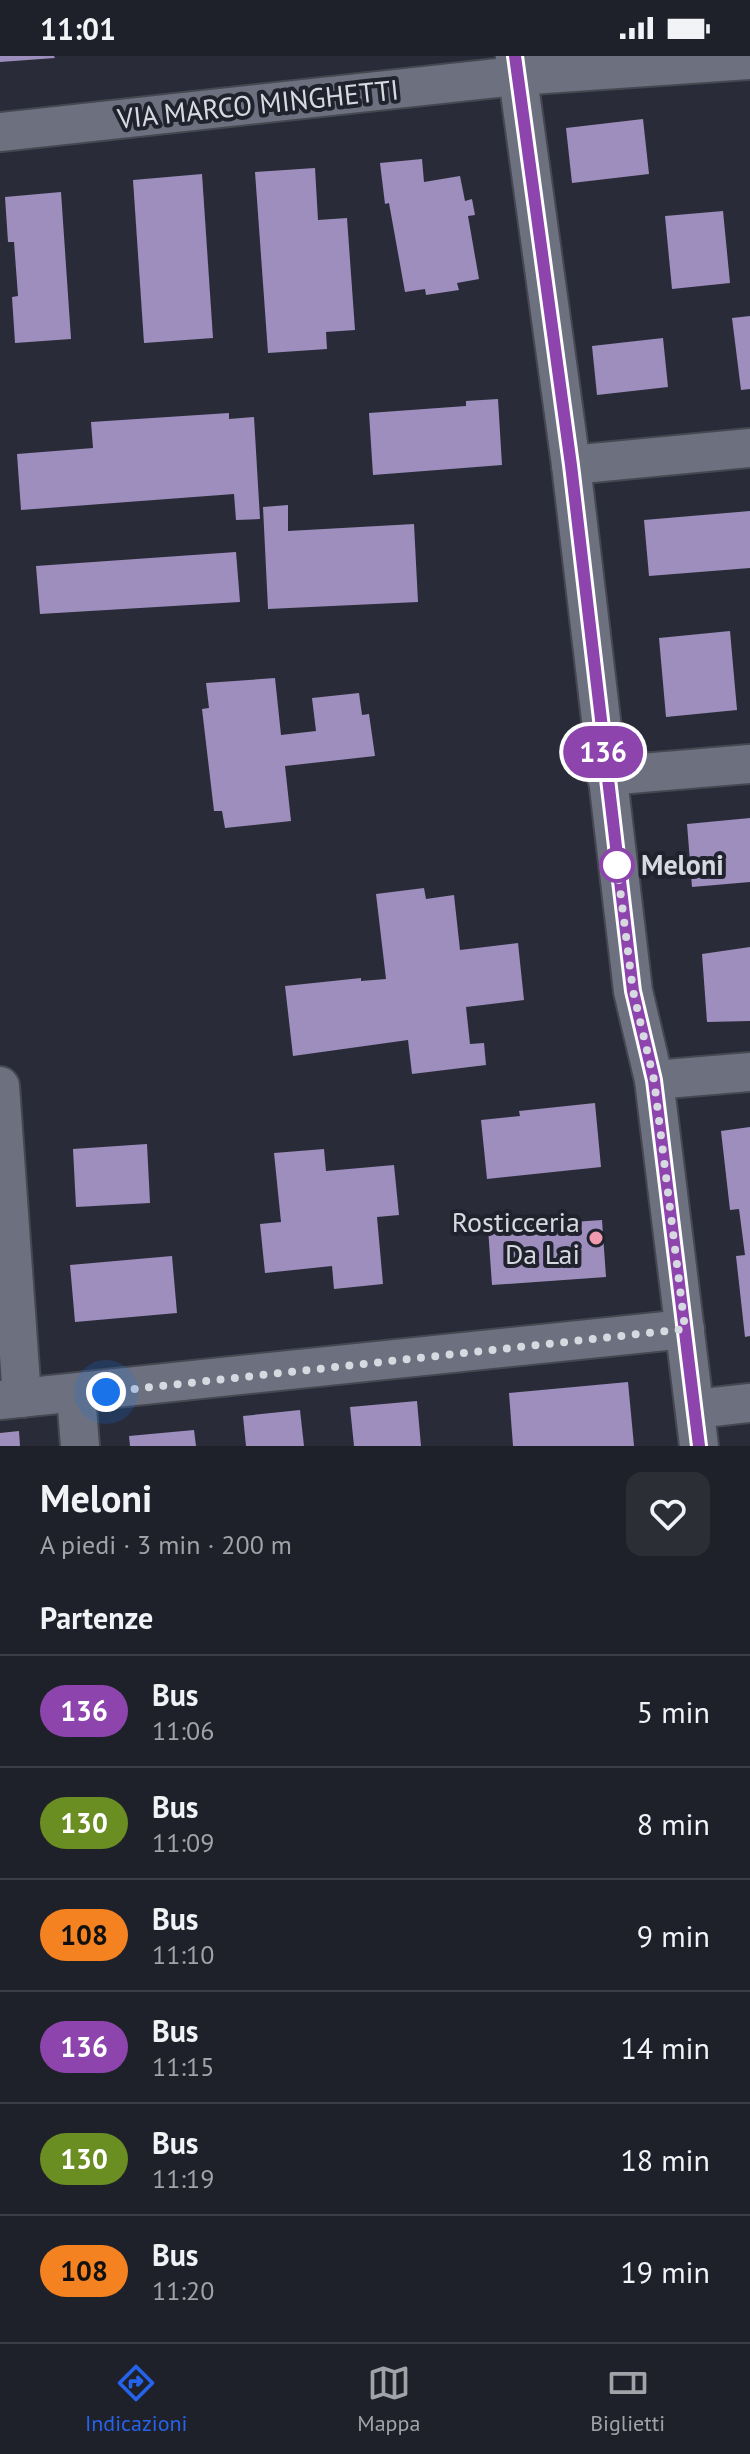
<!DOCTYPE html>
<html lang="it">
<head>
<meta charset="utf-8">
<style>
	:root { --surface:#1f212a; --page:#2c2e36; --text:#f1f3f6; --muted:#a1a3a8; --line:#3c3e47; --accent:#2563eb }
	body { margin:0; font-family:"PT Sans",sans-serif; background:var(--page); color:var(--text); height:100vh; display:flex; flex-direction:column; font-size:30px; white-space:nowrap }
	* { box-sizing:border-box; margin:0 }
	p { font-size:26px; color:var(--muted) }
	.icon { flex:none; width:44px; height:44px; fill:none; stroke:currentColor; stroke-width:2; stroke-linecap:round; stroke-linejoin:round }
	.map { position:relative; height:1390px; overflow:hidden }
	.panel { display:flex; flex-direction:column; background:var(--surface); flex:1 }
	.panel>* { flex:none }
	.badge { padding:0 16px; border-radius:26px; font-size:28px; line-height:52px }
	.you { position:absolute; width:40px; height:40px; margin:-20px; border:6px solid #fff; border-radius:50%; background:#1a73e8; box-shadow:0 0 0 12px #1a73e833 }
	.map>.badge { position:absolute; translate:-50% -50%; box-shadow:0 0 0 4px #fff }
	h2 { padding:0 40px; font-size:30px; line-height:72px }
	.round { display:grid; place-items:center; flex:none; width:84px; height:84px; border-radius:16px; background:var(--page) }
	.summary { display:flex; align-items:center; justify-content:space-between; height:136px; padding:0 40px }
	h1 { font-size:38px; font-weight:600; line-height:60px }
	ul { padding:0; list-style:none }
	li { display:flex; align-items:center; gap:24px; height:112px; padding:0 40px; border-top:2px solid var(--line) }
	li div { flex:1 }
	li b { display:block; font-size:30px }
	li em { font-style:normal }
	li .badge { min-width:88px; font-weight:700; text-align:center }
	.status { display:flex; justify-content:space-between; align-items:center; height:56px; padding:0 40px; background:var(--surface); direction:ltr }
	.status svg { height:22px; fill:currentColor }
	.tabs { display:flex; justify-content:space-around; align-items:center; height:112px; border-top:2px solid var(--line); background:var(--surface); font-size:22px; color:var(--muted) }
	.tabs a { display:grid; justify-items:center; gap:4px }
	.tabs .selected { color:var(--accent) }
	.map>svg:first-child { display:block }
	.building { fill:#9d8ebd }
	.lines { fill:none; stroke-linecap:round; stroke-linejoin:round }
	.minor-casing { stroke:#454851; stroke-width:42 }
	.minor { stroke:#6d707e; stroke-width:38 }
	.line-casing { stroke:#fff; stroke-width:18 }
	.line { stroke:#8e44ad; stroke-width:12 }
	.walk { stroke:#d7d9e1; stroke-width:8; stroke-dasharray:0 14.4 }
	.stop-dot { fill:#fff; stroke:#8e44ad; stroke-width:4 }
	.poi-dot { fill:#f29ab0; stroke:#20232e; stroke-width:3 }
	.labels { text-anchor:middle; stroke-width:8; stroke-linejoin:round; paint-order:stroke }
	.street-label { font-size:28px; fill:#d7d9e1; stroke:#20232e }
	.stop-label { font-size:28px; font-weight:bold; fill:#d7d9e1; stroke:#20232e; text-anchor:start }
	.poi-label { font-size:28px; fill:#d7d9e1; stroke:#20232e; text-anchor:end }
</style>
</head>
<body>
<div class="status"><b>11:01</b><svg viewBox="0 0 49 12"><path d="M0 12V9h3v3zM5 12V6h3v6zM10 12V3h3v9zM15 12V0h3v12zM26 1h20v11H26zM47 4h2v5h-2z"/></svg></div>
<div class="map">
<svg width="750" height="1390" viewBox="0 0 750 1390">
	<rect width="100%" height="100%" fill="#292c38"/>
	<g class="building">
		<path d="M0,0H54L55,2L0,6Z"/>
		<path d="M643,63L649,118L572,127L566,72Z"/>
		<path d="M422,103L424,126L460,120L465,145L472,143L475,159L468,160L479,223L457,227L459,234L426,239L425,233L405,236L389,147L385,148L380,107Z"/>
		<path d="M315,112L318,164L347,162L355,274L326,276L327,293L268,297L255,116Z"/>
		<path d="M202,118L213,282L144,287L133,124Z"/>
		<path d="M61,136L71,283L15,287L12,241L18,240L14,186H8L5,141Z"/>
		<path d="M723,155L730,227L672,233L665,160Z"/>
		<path d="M750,260V333L741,334L732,262Z"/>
		<path d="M663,282L668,331L597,339L592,290Z"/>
		<path d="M498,343L502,409L373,419L369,357L466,350V345Z"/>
		<path d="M229,357V363L254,361L260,463L236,464L234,438L21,454L17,398L93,392L91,366Z"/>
		<path d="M288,449V475L414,468L418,546L268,553L263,451Z"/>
		<path d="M750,455V512L649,520L644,464Z"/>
		<path d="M236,496L240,546L40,558L36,510Z"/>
		<path d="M730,575L737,654L666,661L659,582Z"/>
		<path d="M275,622L281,679L316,675L312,642L359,637L362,659L369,658L375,700L285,710L291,765L225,772L222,755H214L202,653L209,652L206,627Z"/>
		<path d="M750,762V826L692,831L687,768Z"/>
		<path d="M424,832L426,843L454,839L460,894L518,887L524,944L466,951L470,988L484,987L486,1009L412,1018L408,984L293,1000L285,930L361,922V925L386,923L376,838Z"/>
		<path d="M750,891V965L707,966L702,898Z"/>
		<path d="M595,1047L601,1111L487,1123L481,1064L520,1060L519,1055Z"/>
		<path d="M750,1071V1280L745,1281L736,1200L745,1199L739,1153L730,1154L721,1075Z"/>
		<path d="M147,1088L150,1147L76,1151L73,1093Z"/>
		<path d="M324,1093L326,1115L394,1109L399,1159L377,1161L383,1228L334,1233L332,1210L265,1217L260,1168L281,1166L274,1097Z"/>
		<path d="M602,1164L606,1221L492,1229L488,1172Z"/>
		<path d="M172,1200L177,1257L75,1266L70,1209Z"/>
		<path d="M628,1326L634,1390H513L509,1337Z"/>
		<path d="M417,1345L421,1390H354L350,1351Z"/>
		<path d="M300,1354L304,1390H246L243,1360Z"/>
		<path d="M194,1374L196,1390H130L129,1380Z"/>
		<path d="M19,1375L20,1390H0V1377Z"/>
	</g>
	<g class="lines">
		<defs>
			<g id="minor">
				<path d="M515,0L571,409L633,935L654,1024L699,1390"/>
				<path d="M0,76L516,20L750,4"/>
				<path d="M571,409L750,392"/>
				<path d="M606,720L750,708"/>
				<path d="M654,1024L750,1016"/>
				<path d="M0,1030L22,1342"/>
				<path d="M76,1339L80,1390"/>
				<path d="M0,1344L685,1273"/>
				<path d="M695,1353L750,1347"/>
			</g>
		</defs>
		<use href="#minor" class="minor-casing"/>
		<use href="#minor" class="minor"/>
	</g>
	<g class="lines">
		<defs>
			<path id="line" d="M515,0L571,409L633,935L654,1024L699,1390"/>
		</defs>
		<use href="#line" class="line-casing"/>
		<use href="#line" class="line"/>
		<path class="walk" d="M106,1336L685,1273L654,1024L633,935L617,809"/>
	</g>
	<circle class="stop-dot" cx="617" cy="809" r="16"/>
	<circle class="poi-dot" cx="596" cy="1182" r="8"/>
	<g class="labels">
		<g class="street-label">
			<text transform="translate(258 48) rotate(-6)" y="10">VIA MARCO MINGHETTI</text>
		</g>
		<g class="stop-label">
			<text x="641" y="819">Meloni</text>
		</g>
		<g class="poi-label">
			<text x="580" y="1176">Rosticceria<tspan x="580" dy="32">Da Lai</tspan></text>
		</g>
	</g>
</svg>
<div class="you" style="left:106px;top:1336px"></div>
<b class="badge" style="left:603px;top:696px;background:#8e44ad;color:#fff">136</b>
</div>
<section class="panel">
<div class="summary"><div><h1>Meloni</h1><p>A piedi · 3 min · 200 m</p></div><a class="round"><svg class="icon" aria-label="heart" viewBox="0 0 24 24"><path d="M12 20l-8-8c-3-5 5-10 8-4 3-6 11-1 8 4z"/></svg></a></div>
<h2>Partenze</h2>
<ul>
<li><span class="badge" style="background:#8e44ad;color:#fff">136</span><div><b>Bus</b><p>11:06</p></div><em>5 min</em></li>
<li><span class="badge" style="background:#6b8e23;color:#fff">130</span><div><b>Bus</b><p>11:09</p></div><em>8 min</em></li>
<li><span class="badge" style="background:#f58220;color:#111">108</span><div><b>Bus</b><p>11:10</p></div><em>9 min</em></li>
<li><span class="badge" style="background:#8e44ad;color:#fff">136</span><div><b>Bus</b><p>11:15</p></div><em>14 min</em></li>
<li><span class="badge" style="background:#6b8e23;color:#fff">130</span><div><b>Bus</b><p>11:19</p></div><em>18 min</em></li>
<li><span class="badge" style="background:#f58220;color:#111">108</span><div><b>Bus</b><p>11:20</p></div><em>19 min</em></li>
</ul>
</section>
<nav class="tabs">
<a class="selected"><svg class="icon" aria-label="directions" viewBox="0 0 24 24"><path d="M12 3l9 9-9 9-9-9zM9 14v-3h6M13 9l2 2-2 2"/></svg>Indicazioni</a>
<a><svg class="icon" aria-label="map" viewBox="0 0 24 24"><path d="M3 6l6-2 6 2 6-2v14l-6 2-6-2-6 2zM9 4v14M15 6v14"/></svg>Mappa</a>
<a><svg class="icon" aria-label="tickets" viewBox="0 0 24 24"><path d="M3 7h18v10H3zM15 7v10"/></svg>Biglietti</a>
</nav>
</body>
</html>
